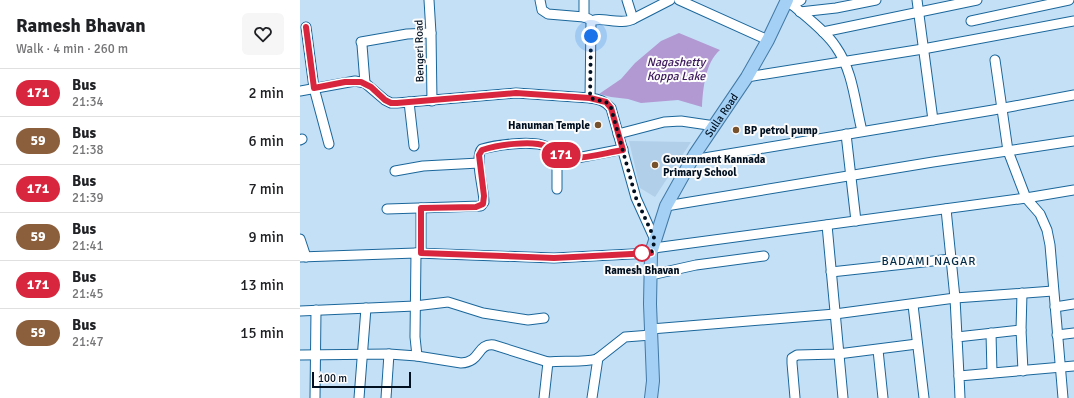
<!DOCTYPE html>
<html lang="en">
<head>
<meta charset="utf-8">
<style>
	:root { --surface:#fff; --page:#f6f6f6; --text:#202124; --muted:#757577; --line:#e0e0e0 }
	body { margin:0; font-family:Signika,sans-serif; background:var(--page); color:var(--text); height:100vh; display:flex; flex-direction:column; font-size:15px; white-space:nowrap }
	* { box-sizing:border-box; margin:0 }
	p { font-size:13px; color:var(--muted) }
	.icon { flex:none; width:22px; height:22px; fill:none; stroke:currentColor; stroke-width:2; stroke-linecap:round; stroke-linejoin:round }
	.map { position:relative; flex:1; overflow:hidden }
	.panel { display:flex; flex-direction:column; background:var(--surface); width:300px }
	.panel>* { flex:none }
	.badge { padding:0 8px; border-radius:13px; font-size:14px; line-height:26px }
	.scale { position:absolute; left:12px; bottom:10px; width:99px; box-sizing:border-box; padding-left:4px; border:2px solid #001020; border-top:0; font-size:11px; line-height:14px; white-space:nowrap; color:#001020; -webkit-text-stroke:3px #fcfcfc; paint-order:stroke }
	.you { position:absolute; width:20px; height:20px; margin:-10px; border:3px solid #fff; border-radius:50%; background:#1a73e8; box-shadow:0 0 0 6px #1a73e833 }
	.map>.badge { position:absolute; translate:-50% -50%; box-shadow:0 0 0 2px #fff }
	.round { display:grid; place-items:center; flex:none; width:42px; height:42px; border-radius:6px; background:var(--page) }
	.head { display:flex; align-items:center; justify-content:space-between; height:68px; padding:0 16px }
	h1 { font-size:19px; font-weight:800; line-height:30px }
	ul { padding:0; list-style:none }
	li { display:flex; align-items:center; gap:12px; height:48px; padding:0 16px; border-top:1px solid var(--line) }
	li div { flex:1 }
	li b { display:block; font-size:15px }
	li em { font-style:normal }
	li .badge { min-width:44px; font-weight:700; text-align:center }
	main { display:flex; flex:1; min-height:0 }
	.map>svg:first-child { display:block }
	.built { fill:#b2cfe9 }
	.water { fill:#b299d2 }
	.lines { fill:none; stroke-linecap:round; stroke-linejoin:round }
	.minor-casing { stroke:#1a669a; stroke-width:11 }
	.major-casing { stroke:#4279a5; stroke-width:14 }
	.minor { stroke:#fff; stroke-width:9 }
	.major { stroke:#a3d0f4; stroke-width:12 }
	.line-casing { stroke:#fff; stroke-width:9 }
	.line { stroke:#d7263d; stroke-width:6 }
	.walk { stroke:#001020; stroke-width:4; stroke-dasharray:0 7.2 }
	.poi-dot { fill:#76512c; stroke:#fcfcfc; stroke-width:1.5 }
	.stop-dot { fill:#fff; stroke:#d7263d; stroke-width:2 }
	.labels { text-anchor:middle; stroke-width:4; stroke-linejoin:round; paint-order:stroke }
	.street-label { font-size:11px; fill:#001020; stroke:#fcfcfc }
	.poi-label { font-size:11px; font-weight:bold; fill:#001020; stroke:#fcfcfc; text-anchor:start }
	.stop-label { font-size:11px; font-weight:bold; fill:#001020; stroke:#fcfcfc }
	.water-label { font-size:12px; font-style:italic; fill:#3a165a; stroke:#fcfcfc }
	.neighbourhood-label { font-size:12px; letter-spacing:1px; fill:#032b47; stroke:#fcfcfc }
</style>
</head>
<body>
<main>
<section class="panel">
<div class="head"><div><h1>Ramesh Bhavan</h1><p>Walk · 4 min · 260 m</p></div><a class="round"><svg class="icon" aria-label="heart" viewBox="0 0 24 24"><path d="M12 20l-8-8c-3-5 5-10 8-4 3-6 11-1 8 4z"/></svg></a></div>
<ul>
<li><span class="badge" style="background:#d7263d;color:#fff">171</span><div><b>Bus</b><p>21:34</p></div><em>2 min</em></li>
<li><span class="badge" style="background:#8b5e3c;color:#fff">59</span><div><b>Bus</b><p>21:38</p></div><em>6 min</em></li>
<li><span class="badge" style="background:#d7263d;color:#fff">171</span><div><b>Bus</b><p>21:39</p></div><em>7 min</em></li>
<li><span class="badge" style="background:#8b5e3c;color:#fff">59</span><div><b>Bus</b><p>21:41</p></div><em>9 min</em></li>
<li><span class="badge" style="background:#d7263d;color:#fff">171</span><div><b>Bus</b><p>21:45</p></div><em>13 min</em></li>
<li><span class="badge" style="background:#8b5e3c;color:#fff">59</span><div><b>Bus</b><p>21:47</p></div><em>15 min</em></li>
</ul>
</section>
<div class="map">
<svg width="774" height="398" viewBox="0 0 774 398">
	<rect width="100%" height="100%" fill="#c4e0f7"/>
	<path class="built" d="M329,141L391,142L355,197L340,188Z"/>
	<path class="water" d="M379,33L420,50C405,63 403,89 402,107L378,100L341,103L328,99L311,97L299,94L321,79L335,63L361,41Z"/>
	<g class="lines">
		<defs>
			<g id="minor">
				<path d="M129,0L131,33L132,101"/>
				<path d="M240,0L242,10L248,14L284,17"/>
				<path d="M284,0V17L289,19"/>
				<path d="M379,0L468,40"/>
				<path d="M487,0C503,15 524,29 536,47C553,71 555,103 562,131"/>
				<path d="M617,0L633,120"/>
				<path d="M492,5L501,0"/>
				<path d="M500,12L536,8L576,0"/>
				<path d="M333,19L370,0"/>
				<path d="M671,21L769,0"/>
				<path d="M6,27L14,88L29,144"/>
				<path d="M523,32L677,0"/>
				<path d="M61,42L107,34L131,33"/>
				<path d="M62,45L65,83"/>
				<path d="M695,60L708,151L726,198L740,214L747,230L750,245L763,398"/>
				<path d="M447,77L623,49L774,21"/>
				<path d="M0,91L55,81L65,83L85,100L91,103H97L216,93L290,98C299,99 305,101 311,108L336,198L355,240"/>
				<path d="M290,98L291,22C298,15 321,26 333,19L327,0"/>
				<path d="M109,102L114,146"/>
				<path d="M318,134L364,122L381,121L415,126"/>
				<path d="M546,134L556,221"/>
				<path d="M0,140L2,139"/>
				<path d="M392,160L693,110L774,95"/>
				<path d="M95,171L123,166L179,163"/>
				<path d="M257,189V166L261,154L265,158H277L323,149"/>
				<path d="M366,206L633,162L774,141"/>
				<path d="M121,208V253"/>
				<path d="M87,209L181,206L184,202C184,190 174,157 182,149C196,145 227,141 242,145C249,147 254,152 261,154"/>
				<path d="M646,209L655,298L657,337"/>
				<path d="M527,225L543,398"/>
				<path d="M0,239L6,257"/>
				<path d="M354,248L726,198L774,190"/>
				<path d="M116,253L115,337L117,356"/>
				<path d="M0,257L116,253L254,258L351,253"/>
				<path d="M531,272L651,259"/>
				<path d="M351,275L396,265L464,256"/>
				<path d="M613,305L624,398"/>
				<path d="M755,307L774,304"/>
				<path d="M0,311L115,306L148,302L183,313L228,320L244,318"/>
				<path d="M351,329L535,314L655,298L753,291"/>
				<path d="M721,330L722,293"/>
				<path d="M691,333L692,373"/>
				<path d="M757,335L774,333"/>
				<path d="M578,350L583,398"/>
				<path d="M0,355L89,354L117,356L161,363C182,362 176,343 194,345L248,362L244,398"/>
				<path d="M248,362C264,360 281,363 297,359L325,337L351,335"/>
				<path d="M659,376L657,337L721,330L723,371"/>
				<path d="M15,398L16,310"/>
				<path d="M59,398L66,308"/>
				<path d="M86,398L89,354"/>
				<path d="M292,398L298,358"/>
				<path d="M495,398L492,363V358L497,355L538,354L617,344"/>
				<path d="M660,398L659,376L774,366"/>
			</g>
			<g id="major">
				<path id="s1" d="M351,398L353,381L350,304L351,253L366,206L395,154L447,77L468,40L487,0"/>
			</g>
		</defs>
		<use href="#minor" class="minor-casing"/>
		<use href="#major" class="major-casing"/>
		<use href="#minor" class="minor"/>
		<use href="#major" class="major"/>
	</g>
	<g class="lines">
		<defs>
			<path id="line" d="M6,27L14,88L45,82H61L71,87L85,100L91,103H97L216,93L290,98L306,102L311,108L323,150C305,153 286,159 268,158C260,158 253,149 246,146C231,140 198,145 182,150L179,155L184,196L183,204L176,207L121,208V253L254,258L351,253"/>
		</defs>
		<use href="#line" class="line-casing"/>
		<use href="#line" class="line"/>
		<path class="walk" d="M291,36L290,98L306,102L311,108L336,198L355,240L351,253L337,254L342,253"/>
	</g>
	<g class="poi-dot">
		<circle cx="298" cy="125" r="4"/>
		<circle cx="436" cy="130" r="4"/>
		<circle cx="355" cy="165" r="4"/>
	</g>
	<circle class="stop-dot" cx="342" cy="253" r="8"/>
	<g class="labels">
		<g class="street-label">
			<text transform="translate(119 51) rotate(-91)" y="4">Bengeri Road</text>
			<text dy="4" stroke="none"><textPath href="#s1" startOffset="301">Sulla Road</textPath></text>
		</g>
		<g class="poi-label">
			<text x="290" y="129" text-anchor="end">Hanuman Temple</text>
			<text x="444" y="134">BP petrol pump</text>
			<text x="363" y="163">Government Kannada<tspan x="363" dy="13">Primary School</tspan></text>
		</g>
		<g class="stop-label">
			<text x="342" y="274">Ramesh Bhavan</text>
		</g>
		<g class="water-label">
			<text x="376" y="66">Nagashetty<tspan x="376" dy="14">Koppa Lake</tspan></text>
		</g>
		<g class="neighbourhood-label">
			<text x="629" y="265">BADAMI NAGAR</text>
		</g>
	</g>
</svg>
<div class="scale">100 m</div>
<div class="you" style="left:291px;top:36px"></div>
<b class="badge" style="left:261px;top:155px;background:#d7263d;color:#fff">171</b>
</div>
</main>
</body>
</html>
